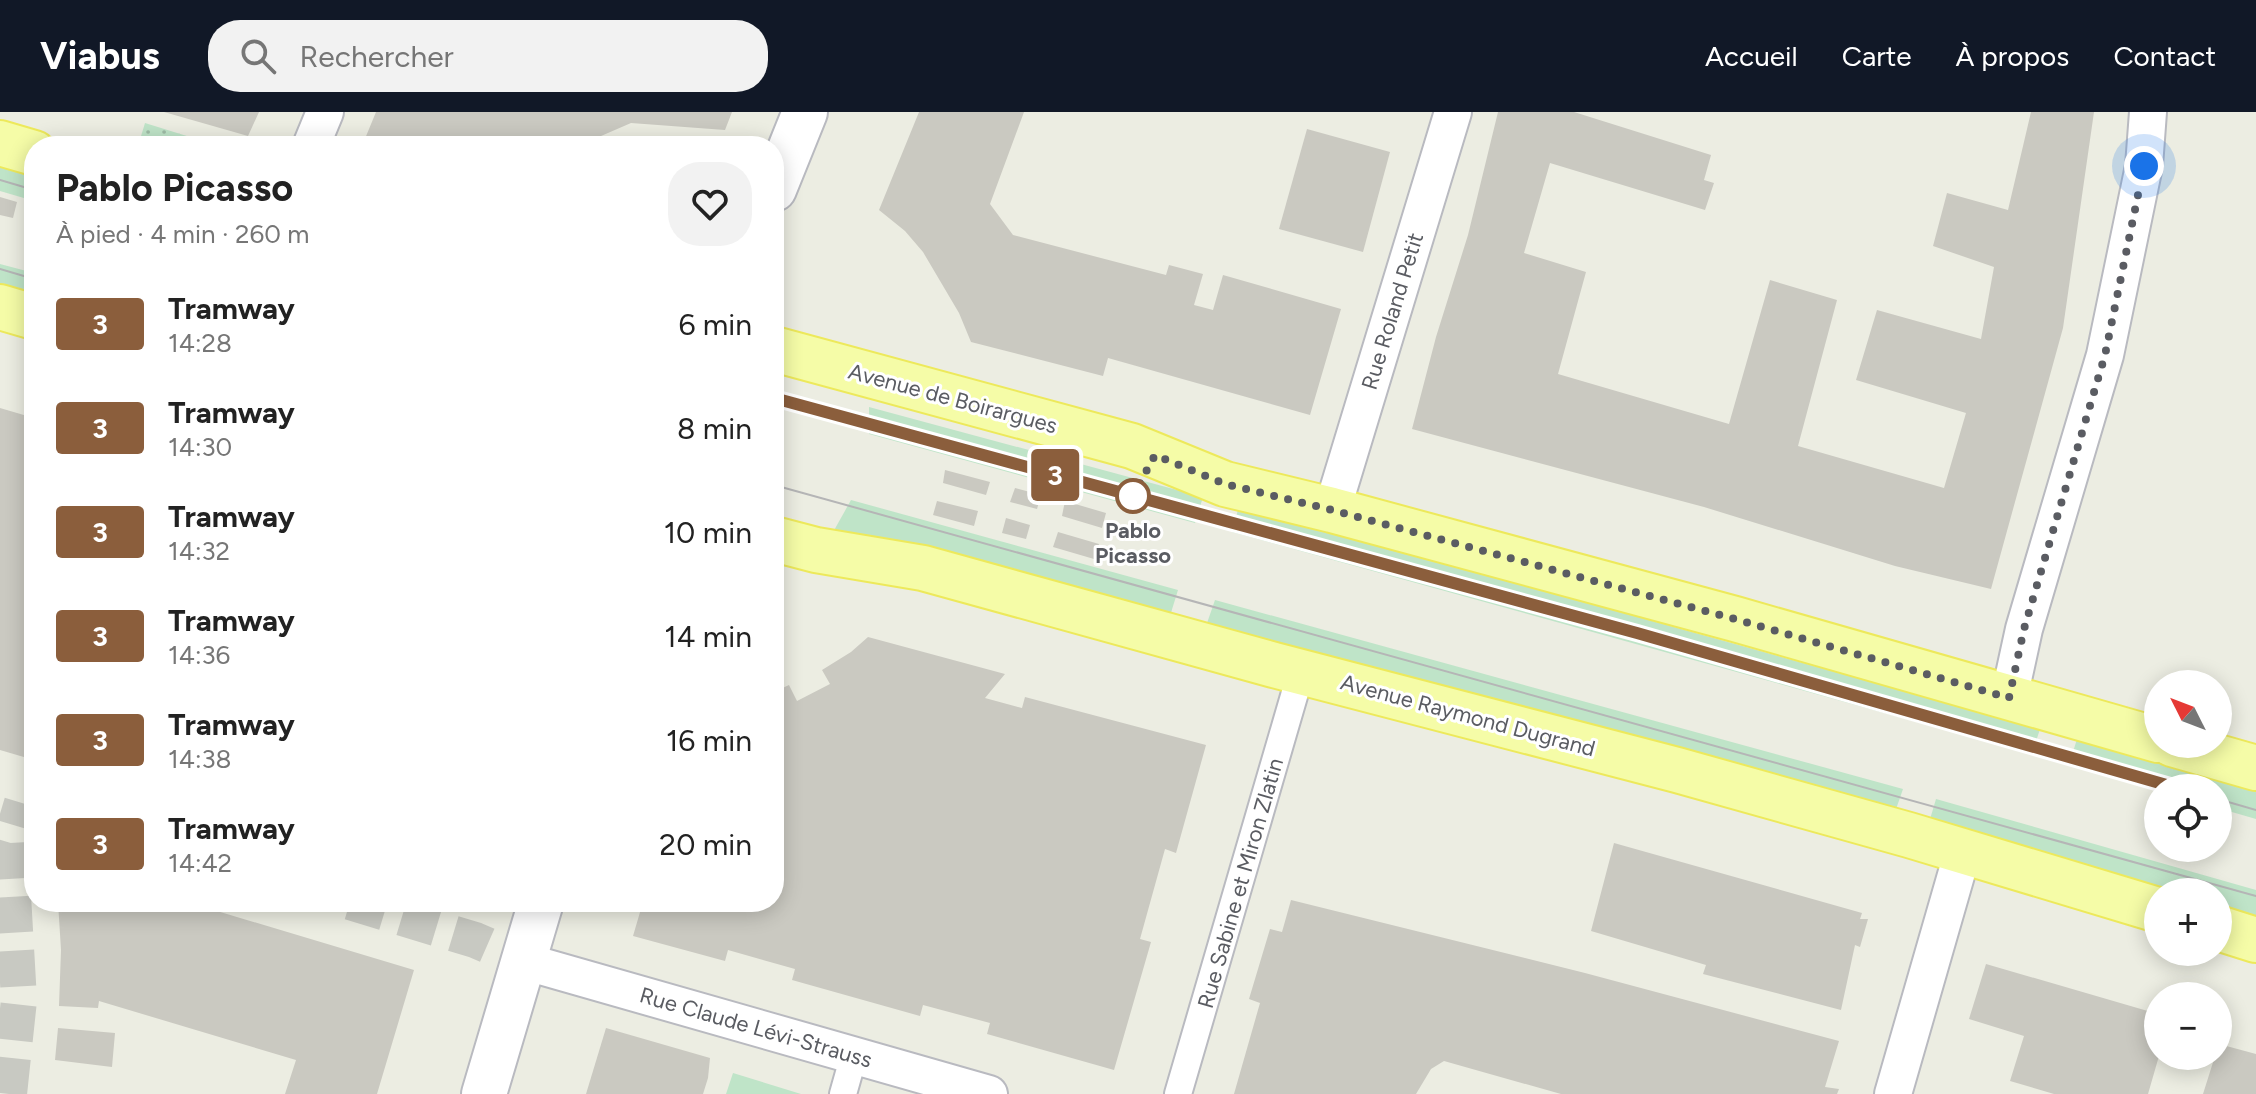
<!DOCTYPE html>
<html lang="fr">
<head>
<meta charset="utf-8">
<style>
	:root { --surface:#fff; --page:#f2f2f2; --text:#222; --muted:#767676; --accent:#111827 }
	body { margin:0; font-family:Figtree,sans-serif; background:var(--page); color:var(--text); height:100vh; display:flex; flex-direction:column; font-size:30px; white-space:nowrap }
	* { box-sizing:border-box; margin:0 }
	p { font-size:26px; color:var(--muted) }
	.icon { flex:none; width:44px; height:44px; fill:none; stroke:currentColor; stroke-width:2; stroke-linecap:round; stroke-linejoin:round }
	.map { position:relative; flex:1; overflow:hidden }
	.side { position:absolute; left:24px; top:24px; width:760px; height:776px; display:flex; flex-direction:column; background:var(--surface); border-radius:32px; box-shadow:0 4px 20px #0003 }
	.side>* { flex:none }
	.badge { padding:0 16px; border-radius:6px; font-size:28px; line-height:52px }
	.needle { width:52px; rotate:312deg }
	.fabs { position:absolute; left:2144px; top:558px; display:grid; gap:16px }
	.fabs a { display:grid; place-items:center; width:88px; height:88px; border-radius:50%; background:var(--surface); box-shadow:0 4px 20px #0003; font-size:40px }
	.you { position:absolute; width:40px; height:40px; margin:-20px; border:6px solid #fff; border-radius:50%; background:#1a73e8; box-shadow:0 0 0 12px #1a73e833 }
	.map>.badge { position:absolute; translate:-50% -50%; box-shadow:0 0 0 4px #fff }
	.round { display:grid; place-items:center; flex:none; width:84px; height:84px; border-radius:32px; background:var(--page) }
	.head { display:flex; align-items:center; justify-content:space-between; height:136px; padding:0 32px }
	h1 { font-size:38px; font-weight:700; line-height:60px }
	ul { padding:0; list-style:none }
	li { display:flex; align-items:center; gap:24px; height:104px; padding:0 32px }
	li div { flex:1 }
	li b { display:block; font-size:30px }
	li em { font-style:normal }
	li .badge { min-width:88px; font-weight:700; text-align:center }
	header { display:flex; align-items:center; gap:48px; box-sizing:border-box; height:112px; padding:0 40px; background:var(--accent); color:#fff }
	header strong { font-size:38px }
	nav { display:flex; gap:44px; margin-inline-start:auto; font-size:28px }
	.search { width:560px; height:72px; background:var(--page); display:flex; align-items:center; gap:20px; box-sizing:border-box; padding:0 28px; border-radius:32px; color:var(--muted); font-size:30px }
	.map>svg:first-child { display:block }
	.grass { fill:#bfe4c8 }
	.park { fill:url(#park-dots) }
	.building { fill:#cac9c1 }
	.lines { fill:none; stroke-linecap:round; stroke-linejoin:round }
	.minor-tunnel { stroke:#c8c9c2; stroke-width:36; stroke-dasharray:36 18; stroke-linecap:butt }
	.pedestrian-casing { stroke:#b9bac0; stroke-width:30 }
	.minor-casing { stroke:#b9bac0; stroke-width:40 }
	.tertiary-casing { stroke:#b9bac0; stroke-width:48 }
	.primary-casing { stroke:#ede95b; stroke-width:48 }
	.pedestrian { stroke:#fff; stroke-width:26 }
	.minor { stroke:#fff; stroke-width:36 }
	.tertiary { stroke:#fff; stroke-width:44 }
	.primary { stroke:#f5fca7; stroke-width:44 }
	.tram { stroke:#b5b5b6; stroke-width:2 }
	.line-casing { stroke:#fff; stroke-width:18 }
	.line { stroke:#8b5e3c; stroke-width:12 }
	.walk { stroke:#5a5c62; stroke-width:8; stroke-dasharray:0 14.4 }
	.stop-dot { fill:#fff; stroke:#8b5e3c; stroke-width:4 }
	.labels { text-anchor:middle; stroke-width:6; stroke-linejoin:round; paint-order:stroke }
	.street-label { font-size:22px; fill:#5a5c62; stroke:#fff }
	.stop-label { font-size:22px; font-weight:bold; fill:#5a5c62; stroke:#fff }
</style>
</head>
<body>
<header>
<strong>Viabus</strong>
<div class="search"><svg class="icon" aria-label="search" viewBox="0 0 24 24"><circle cx="10" cy="10" r="6"/><path d="M15 15l6 6"/></svg>Rechercher</div>
<nav><a>Accueil</a><a>Carte</a><a>À propos</a><a>Contact</a></nav>
</header>
<div class="map">
<svg width="2256" height="982" viewBox="0 0 2256 982">
	<defs>
		<pattern id="park-dots" width="8" height="8" patternUnits="userSpaceOnUse" patternTransform="scale(2)"><rect width="8" height="8" fill="#bfe4c8"/><path d="M2 2h.1M6 6h.1" fill="none" stroke="#9ebca6" stroke-width="1.8" stroke-linecap="round"/></pattern>
	</defs>
	<rect width="100%" height="100%" fill="#ecede2"/>
	<g class="grass">
		<path d="M0,49L34,59V89L0,79Z"/>
		<path d="M0,152L34,161V190L0,180Z"/>
		<path d="M869,295L1203,385L1195,411L869,322Z"/>
		<path d="M851,388L1178,478L1170,504L832,422Z"/>
		<path d="M1239,394L2040,617L2032,642L1232,420Z"/>
		<path d="M1215,488L1903,677L1894,703L1206,514Z"/>
		<path d="M2077,627L2256,679V707L2218,696V676H2158V678L2069,653Z"/>
		<path d="M1936,687L2256,778V808L2218,797V780H2158L1928,714Z"/>
		<path d="M733,961L801,982H726Z"/>
	</g>
	<path class="park" d="M145,11L219,34H138Z"/>
	<g class="building">
		<path d="M164,0H259L248,24Z"/>
		<path d="M376,0H732L725,18L631,11L578,34H362Z"/>
		<path d="M919,0H1024L990,92L1013,123L1166,163L1169,153L1203,162L1194,193L1213,198L1223,163L1341,197L1310,303L1108,246L1103,264L971,230L959,201L923,140L905,119L879,98Z"/>
		<path d="M1498,0H1574L1711,43L1704,68L1714,71L1705,98L1550,51L1524,141L1586,160L1558,262L1729,312L1770,168L1837,188L1798,334L1944,376L1966,301L1856,268L1877,198L1981,227L1994,155L1933,134L1947,81L2008,98L2031,0H2094L2063,216L1991,477L1895,454L1704,395L1412,317L1436,225L1468,123Z"/>
		<path d="M1307,17L1390,40L1363,140L1279,117Z"/>
		<path d="M0,85L17,90L13,106L0,103Z"/>
		<path d="M0,296L34,306V648L0,638Z"/>
		<path d="M945,358L990,370L986,383L943,371Z"/>
		<path d="M1015,376L1041,383L1037,397L1010,390Z"/>
		<path d="M937,389L978,399L974,414L933,403Z"/>
		<path d="M1065,389L1106,401L1102,416L1062,404Z"/>
		<path d="M1006,406L1030,413L1026,427L1002,421Z"/>
		<path d="M1058,420L1099,432L1094,447L1053,435Z"/>
		<path d="M868,525L1005,562L985,586L1022,596L1025,585L1206,633L1176,741L1165,737L1140,827L1151,830L1114,958L987,922L990,911L923,893L920,904L792,868L795,857L728,838L725,849L633,824L643,790H774V580L789,573L797,589L830,572L822,558L851,540Z"/>
		<path d="M1614,731L1862,801L1860,807H1868L1860,835L1855,833L1841,898L1703,862L1706,853L1591,819Z"/>
		<path d="M1291,788L1585,861L1839,929L1825,975L1839,977L1837,982H1561L1444,949L1431,957L1416,982H1234L1260,891L1249,887L1270,817L1282,820Z"/>
		<path d="M58,790H187L414,858L377,982H285L296,948L99,889L98,896L59,894L61,838Z"/>
		<path d="M1986,852L2158,902L2159,944L2148,982H2054L2010,969L2024,924L1969,907Z"/>
		<path d="M58,916L115,921L112,955L55,948Z"/>
		<path d="M606,916L710,946L708,966L703,982H586Z"/>
		<path d="M2219,932L2256,942V982H2203L2215,944H2218Z"/>
	</g>
	<g class="lines">
		<g class="minor-tunnel">
			<path d="M350,790L475,828L523,849"/>
			<path d="M9,982L19,888L10,731L22,691"/>
		</g>
		<defs>
			<g id="pedestrian">
				<path d="M843,982L854,943"/>
				<path d="M1178,982L1301,560"/>
			</g>
			<g id="minor">
				<path d="M311,34L325,0"/>
				<path d="M1332,398L1453,0"/>
				<path d="M2009,586L2024,517L2105,243L2144,54L2148,0"/>
				<path d="M523,849L989,982"/>
				<path d="M1893,982L1963,739"/>
			</g>
			<g id="tertiary">
				<path d="M774,77L805,0"/>
				<path d="M484,982L541,790"/>
			</g>
			<g id="primary">
				<path d="M0,31L34,41"/>
				<path d="M0,195L34,205"/>
				<path d="M774,237L1132,334L1225,372L1332,398L1735,507L2158,628"/>
				<path d="M774,427L816,438L923,456L1274,553L1677,658L1909,723L2158,798"/>
				<path d="M2172,632L2256,656"/>
				<path d="M2218,816L2256,828"/>
			</g>
		</defs>
		<use href="#pedestrian" class="pedestrian-casing"/>
		<use href="#minor" class="minor-casing"/>
		<use href="#tertiary" class="tertiary-casing"/>
		<use href="#primary" class="primary-casing"/>
		<use href="#pedestrian" class="pedestrian"/>
		<use href="#minor" class="minor"/>
		<use href="#tertiary" class="tertiary"/>
		<use href="#primary" class="primary"/>
		<g class="tram">
			<path d="M0,68L34,78"/>
			<path d="M0,157L34,167"/>
			<path d="M774,286L1637,521L2177,676"/>
			<path d="M774,373L2256,784"/>
			<path d="M2218,687L2256,698"/>
		</g>
	</g>
	<g class="lines">
		<defs>
			<path id="line" d="M774,286L1637,521L2177,676"/>
		</defs>
		<use href="#line" class="line-casing"/>
		<use href="#line" class="line"/>
		<path class="walk" d="M1133,384L1155,343L1225,372L1332,398L1735,507L2009,586L2024,517L2105,243L2144,54"/>
	</g>
	<circle class="stop-dot" cx="1133" cy="384" r="16"/>
	<g class="labels">
		<g class="street-label">
			<text transform="translate(1392 199) rotate(-73)" y="8">Rue Roland Petit</text>
			<text transform="translate(953 286) rotate(15)" y="8">Avenue de Boirargues</text>
			<text transform="translate(1468 603) rotate(15)" y="8">Avenue Raymond Dugrand</text>
			<text transform="translate(1240 771) rotate(-74)" y="8">Rue Sabine et Miron Zlatin</text>
			<text transform="translate(756 915) rotate(16)" y="8">Rue Claude Lévi-Strauss</text>
		</g>
		<g class="stop-label">
			<text x="1133" y="426">Pablo<tspan x="1133" dy="25">Picasso</tspan></text>
		</g>
	</g>
</svg>
<div class="fabs">
<a><svg class="needle" viewBox="-14 -14 28 28"><path d="M0-13l5 13h-10z" fill="#e53935"/><path d="M0 13l5-13h-10z" fill="#767676"/></svg></a>
<a><svg class="icon" aria-label="locate" viewBox="0 0 24 24"><circle cx="12" cy="12" r="6"/><path d="M12 2v4M12 18v4M2 12h4M18 12h4"/></svg></a>
<a>+</a>
<a>−</a>
</div>
<div class="you" style="left:2144px;top:54px"></div>
<b class="badge" style="left:1055px;top:363px;background:#8b5e3c;color:#fff">3</b>
<section class="side">
<div class="head"><div><h1>Pablo Picasso</h1><p>À pied · 4 min · 260 m</p></div><a class="round"><svg class="icon" aria-label="heart" viewBox="0 0 24 24"><path d="M12 20l-8-8c-3-5 5-10 8-4 3-6 11-1 8 4z"/></svg></a></div>
<ul>
<li><span class="badge" style="background:#8b5e3c;color:#fff">3</span><div><b>Tramway</b><p>14:28</p></div><em>6 min</em></li>
<li><span class="badge" style="background:#8b5e3c;color:#fff">3</span><div><b>Tramway</b><p>14:30</p></div><em>8 min</em></li>
<li><span class="badge" style="background:#8b5e3c;color:#fff">3</span><div><b>Tramway</b><p>14:32</p></div><em>10 min</em></li>
<li><span class="badge" style="background:#8b5e3c;color:#fff">3</span><div><b>Tramway</b><p>14:36</p></div><em>14 min</em></li>
<li><span class="badge" style="background:#8b5e3c;color:#fff">3</span><div><b>Tramway</b><p>14:38</p></div><em>16 min</em></li>
<li><span class="badge" style="background:#8b5e3c;color:#fff">3</span><div><b>Tramway</b><p>14:42</p></div><em>20 min</em></li>
</ul>
</section>
</div>
</body>
</html>
